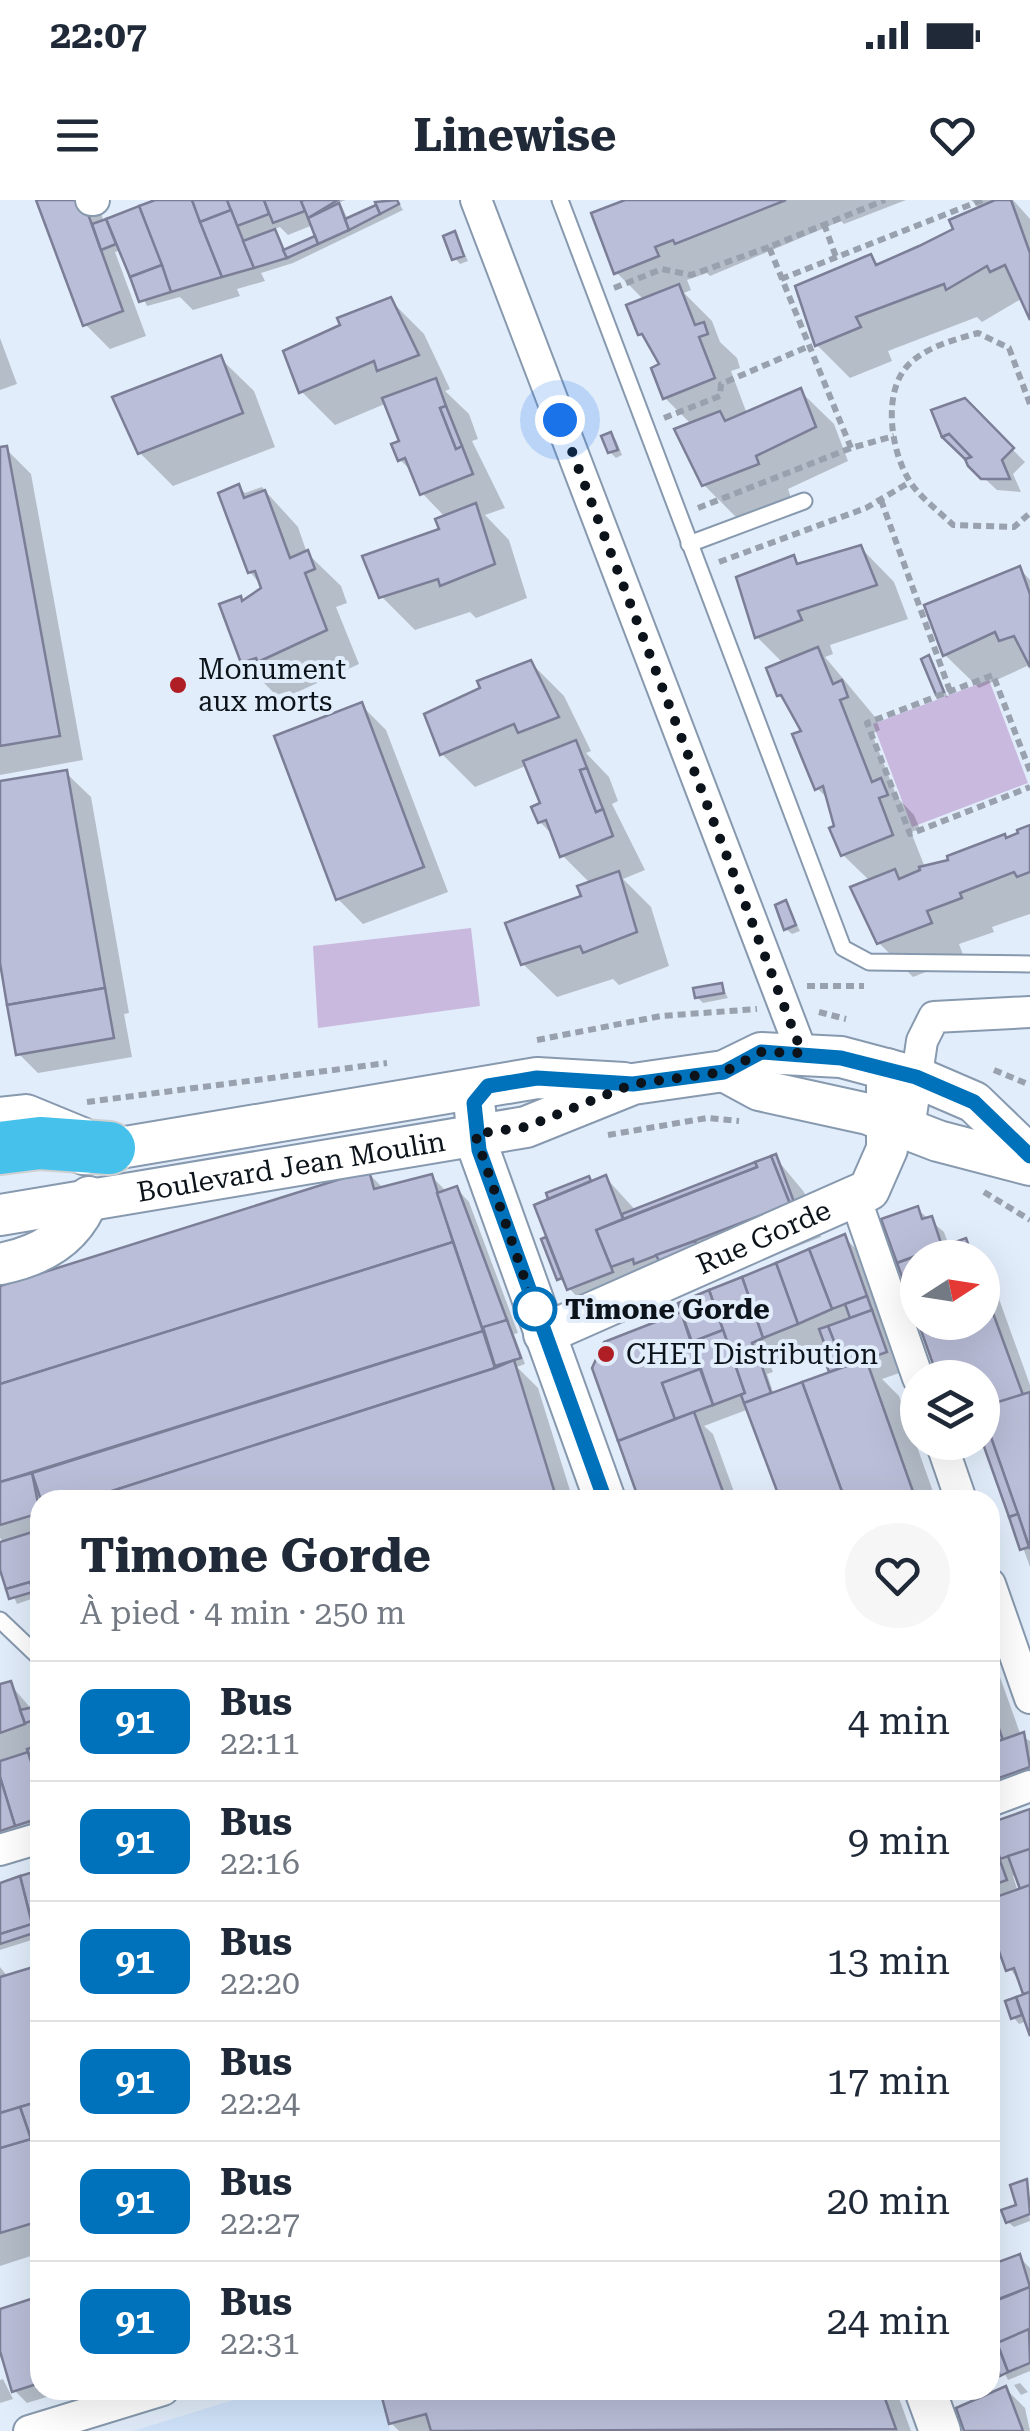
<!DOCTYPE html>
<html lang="fr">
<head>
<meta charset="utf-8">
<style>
	:root { --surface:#fff; --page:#f6f6f7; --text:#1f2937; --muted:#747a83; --line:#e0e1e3 }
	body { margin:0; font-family:"Roboto Serif",serif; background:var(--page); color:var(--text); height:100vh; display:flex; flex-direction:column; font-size:38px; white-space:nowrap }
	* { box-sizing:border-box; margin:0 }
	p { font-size:32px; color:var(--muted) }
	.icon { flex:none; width:55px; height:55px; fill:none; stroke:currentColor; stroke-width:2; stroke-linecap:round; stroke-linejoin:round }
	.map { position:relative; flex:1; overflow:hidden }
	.side { position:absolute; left:30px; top:1290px; width:970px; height:910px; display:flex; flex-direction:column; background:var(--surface); border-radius:30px; box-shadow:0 10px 40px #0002 }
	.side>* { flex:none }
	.badge { padding:0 20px; border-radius:15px; font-size:35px; line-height:65px }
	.needle { width:65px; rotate:78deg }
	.tools { position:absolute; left:900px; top:1040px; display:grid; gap:20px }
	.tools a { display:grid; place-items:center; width:100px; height:100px; border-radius:50%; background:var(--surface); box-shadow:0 10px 40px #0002; font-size:50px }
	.you { position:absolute; width:50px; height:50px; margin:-25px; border:8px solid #fff; border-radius:50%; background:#1a73e8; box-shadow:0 0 0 15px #1a73e833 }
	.map>.badge { position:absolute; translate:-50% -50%; box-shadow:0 0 0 5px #fff }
	.round { display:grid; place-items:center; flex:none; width:105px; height:105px; border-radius:52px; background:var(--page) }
	.summary { display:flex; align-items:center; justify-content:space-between; height:170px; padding:0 50px }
	h1 { font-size:48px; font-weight:700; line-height:75px }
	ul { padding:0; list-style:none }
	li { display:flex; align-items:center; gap:30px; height:120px; padding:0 50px; border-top:2px solid var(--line) }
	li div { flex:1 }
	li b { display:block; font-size:38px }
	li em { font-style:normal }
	li .badge { min-width:110px; font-weight:700; text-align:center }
	.status { display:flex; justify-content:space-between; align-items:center; height:70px; padding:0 50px; background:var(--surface); direction:ltr }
	.status svg { height:28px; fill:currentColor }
	header { display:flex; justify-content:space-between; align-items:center; height:130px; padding:0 50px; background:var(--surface); font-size:45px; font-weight:700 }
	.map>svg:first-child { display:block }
	.built { fill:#d0e4fb }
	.green { fill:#cab9df }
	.shadow { fill:#0003; fill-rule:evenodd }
	.building { fill:#babed8; stroke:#7b7e96; stroke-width:2.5 }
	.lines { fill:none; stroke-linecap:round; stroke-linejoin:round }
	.lane-casing { stroke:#8799ae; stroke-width:19 }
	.street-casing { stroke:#8799ae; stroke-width:34 }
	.secondary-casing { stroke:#8799ae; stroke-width:44 }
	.highway-casing { stroke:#ced0d1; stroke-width:56 }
	.path { stroke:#98a1ad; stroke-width:6; stroke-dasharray:8 5; stroke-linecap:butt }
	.lane { stroke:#fff; stroke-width:15 }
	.street { stroke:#fff; stroke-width:30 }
	.secondary { stroke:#fff; stroke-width:40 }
	.highway { stroke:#45c1eb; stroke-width:52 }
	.line-casing { stroke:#fff; stroke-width:22 }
	.line { stroke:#0072bc; stroke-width:15 }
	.walk { stroke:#0c131a; stroke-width:10; stroke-dasharray:0 18 }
	.poi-dot { fill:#b01e25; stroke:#e2edfb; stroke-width:4 }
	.stop-dot { fill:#fff; stroke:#0072bc; stroke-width:5 }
	.labels { text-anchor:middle; stroke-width:8; stroke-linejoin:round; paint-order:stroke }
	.poi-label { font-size:28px; fill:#0c131a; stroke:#e2edfb; text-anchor:start }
	.street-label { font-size:28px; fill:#0c131a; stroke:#e2edfb }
	.stop-label { font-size:28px; font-weight:bold; fill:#0c131a; stroke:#e2edfb; text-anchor:start }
</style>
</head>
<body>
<div class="status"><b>22:07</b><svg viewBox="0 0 49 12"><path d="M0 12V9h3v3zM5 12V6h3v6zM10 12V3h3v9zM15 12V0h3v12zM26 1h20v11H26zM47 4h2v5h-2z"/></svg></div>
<header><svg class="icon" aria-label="menu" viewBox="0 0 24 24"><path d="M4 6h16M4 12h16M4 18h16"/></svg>Linewise<svg class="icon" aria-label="heart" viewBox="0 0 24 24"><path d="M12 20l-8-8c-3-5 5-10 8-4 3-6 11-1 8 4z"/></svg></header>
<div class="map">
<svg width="1030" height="2231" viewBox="0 0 1030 2231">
	<rect width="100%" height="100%" fill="#e2edfb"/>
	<path class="built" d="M266,2190H380L390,2231H133Z"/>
	<g class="green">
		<path d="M989,480L1028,583L912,627L873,524Z"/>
		<path d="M471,728L480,806L318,828L313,746Z"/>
	</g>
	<g class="shadow">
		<path d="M39,0H96L104,22L162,0H346L340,2L348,20L389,0H397L403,10L293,63L261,73L265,81L237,89L240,96L193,110L180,97L147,106L121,50L115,52L146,136L110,149L85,124ZM313,25L318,38L286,52L272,30L280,27L288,35Z"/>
		<path d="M632,0H906L844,24L841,21L710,76L707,73L687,80L691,90L684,93L712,121L720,142L737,158L740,168L731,171L747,214L800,191L834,224L848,261L788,289L791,298L737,318L704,285L692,225L665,198L663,166L641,134L644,100L616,72Z"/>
		<path d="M971,0H1013L1030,19V112L1021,99L982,122L977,117L888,151L892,161L850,178L817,145L871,57L880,66L956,30L980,9Z"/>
		<path d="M455,34L468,61L460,64L455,58Z"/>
		<path d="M390,100L424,134L450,189L445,191L469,214L478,239L472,241L505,308L485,315L509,340L527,398L476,418L470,412L415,430L381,396L442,330L446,318L422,293L415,274L400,260L402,243L387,203L335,225L301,191L343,126Z"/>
		<path d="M0,138L17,184L0,190Z"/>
		<path d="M220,158L254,191L275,247L173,286L140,253Z"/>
		<path d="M964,201L1025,262L1013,274L1021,292L997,290L983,277Z"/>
		<path d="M610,234L616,240L622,255L616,258L610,252Z"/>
		<path d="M6,249L31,274L83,560L0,575V251Z"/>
		<path d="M239,287L245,293L262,287L267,293L298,327L307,353L341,386L347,403L336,407L359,464L293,494L290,491L276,495L243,462L240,399L244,403L264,389L250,372Z"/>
		<path d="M861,348L894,382L908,419L830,445L833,454L825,457L875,517L880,530L872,534L897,597L914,615L920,629L911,632L926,670L1030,629V714L992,727L994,732L959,744L964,757L913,777L879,743L870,681L843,655L829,608L834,605L817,588L805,532L779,495L784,464L757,437L746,409L793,358L801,366Z"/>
		<path d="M1020,369L1030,380V469L1027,466L979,488L945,455Z"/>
		<path d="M928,458L934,464L948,498L938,494Z"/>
		<path d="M531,463L564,496L591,551L586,553L609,577L618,601L612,604L645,670L623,679L651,707L669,766L619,785L613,779L557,797L523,764L584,698L591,684L563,656L555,637L540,622L543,605L528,565L475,587L442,554Z"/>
		<path d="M361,505L386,530L448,692L363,724L338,699Z"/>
		<path d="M66,573L91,597L129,813L124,814L132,857L38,873L19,854L0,749V584Z"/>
		<path d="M786,703L800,731L792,734L786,729Z"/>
		<path d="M721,785L728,798L703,803L697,797Z"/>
		<path d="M775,957L804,992L821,1037L603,1123L559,1078L544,1040L549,1039L550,998L589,979L593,984L606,978L640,1015L671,1003L670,998ZM546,1043H551L560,1066L555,1068Z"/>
		<path d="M368,973L384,989L431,976L447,992L457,989L469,1002L518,1133L514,1134L525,1164L517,1167L538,1188L573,1300H40V1416L33,1406L39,1405L37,1397L17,1404L0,1362V1345L5,1343L0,1338V1089Z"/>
		<path d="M917,1009L944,1032L949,1046L966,1041L985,1060L1030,1185V1367L982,1233V1058H918V1113L884,1021Z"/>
		<path d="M844,1037L863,1056L905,1171L882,1179L899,1196L936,1300H783L749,1209L704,1226L713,1234L737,1300H642L620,1239L606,1144L684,1114L681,1104ZM825,1144L834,1173L774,1195L767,1174L773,1172L769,1162L811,1145L815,1148Z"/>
		<path d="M990,1449L1021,1536L1030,1541V1584L990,1589Z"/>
		<path d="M10,1484L40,1519V1634L0,1647V1487Z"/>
		<path d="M1030,1611V1829L1027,1821L1019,1824L1014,1818L1008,1803L1027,1796L1022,1785L990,1741V1732L1002,1728L990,1703V1626ZM1017,1674L1023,1690L1018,1692L1013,1676Z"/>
		<path d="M40,1673V1744L38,1738L0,1750V1685Z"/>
		<path d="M0,1767L8,1777L40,1767V2053L0,2066Z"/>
		<path d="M1026,1982L1030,2021L1014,2027L1008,2022L1019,2007Z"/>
		<path d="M1019,2057L1030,2068V2171L1008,2180L990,2145V2068Z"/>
		<path d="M40,2099V2190H69L27,2203L14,2190L4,2156L0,2157V2111Z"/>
		<path d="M3,2179L13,2199L0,2203V2180Z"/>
		<path d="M1020,2183L1028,2192L1021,2195L1014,2185Z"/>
		<path d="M1006,2189L1025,2208L1030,2231H967Z"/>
		<path d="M84,2190H120L92,2199Z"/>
		<path d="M383,2190H896L911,2231H399L391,2223Z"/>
	</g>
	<g class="building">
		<path d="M36,0H83L123,111L83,126Z"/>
		<path d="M155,0H192L222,77L171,92L139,6Z"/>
		<path d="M192,0H227L231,10L200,22Z"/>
		<path d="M227,0H264L269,14L237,26Z"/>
		<path d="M264,0H301L305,11L273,23Z"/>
		<path d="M338,0L308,18L301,1L304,0Z"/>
		<path d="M397,0L399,4L380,14L375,2Z"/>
		<path d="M625,0H786L675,44L673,40L655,47L659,56L614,74L591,13Z"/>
		<path d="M995,0H1011L1030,53V120L1005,65L990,72L987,66L946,90L944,84L856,117L861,127L815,146L795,86L871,54L876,65L919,46L953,29L949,20Z"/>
		<path d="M339,3L349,30L318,44L308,18Z"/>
		<path d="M376,5L380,14L349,30L345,19Z"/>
		<path d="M139,6L162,65L130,77L106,19Z"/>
		<path d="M231,10L254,68L222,77L200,22Z"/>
		<path d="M106,19L116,44L101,50L92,24Z"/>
		<path d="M275,29L287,58L254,68L243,41Z"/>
		<path d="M455,31L464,56L452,60L443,36Z"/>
		<path d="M315,36L318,44L287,58L283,50Z"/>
		<path d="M162,65L171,92L139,102L130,77Z"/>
		<path d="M679,84L695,125L704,122L708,134L699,137L715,178L663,199L651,168L659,164L642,134L638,135L626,105Z"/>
		<path d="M391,97L419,155L377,171L374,161L299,193L283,151L340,125L337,118Z"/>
		<path d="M221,155L243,213L138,254L112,197Z"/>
		<path d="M436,178L446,206L440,208L456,249L462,246L473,274L420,295L405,258L398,261L391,244L399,241L382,198Z"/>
		<path d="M801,188L816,227L756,256L759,264L702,286L674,229L720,211L725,221Z"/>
		<path d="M965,198L1014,248L1002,260L1010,279H981L968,266L965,259L971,257L949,234L942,237L931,210Z"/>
		<path d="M446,206L462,246L456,249L440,208Z"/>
		<path d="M611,232L618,250L608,253L601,236Z"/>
		<path d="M949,234L971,257L965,259L942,237Z"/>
		<path d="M7,246L60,536L0,546V247Z"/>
		<path d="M239,284L244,298L265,290L290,358L308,350L315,369L305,373L327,430L258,462L256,458L241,463L219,404L241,396L242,401L261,388L255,371L248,373L218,293Z"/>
		<path d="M476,303L495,364L440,386L438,379L379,398L362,356L439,329L435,319Z"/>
		<path d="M861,345L877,385L798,411L802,420L755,438L736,377L794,355L797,364Z"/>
		<path d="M1020,366L1030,394V467L1014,436L999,441L995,432L943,456L924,405Z"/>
		<path d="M818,447L833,484L842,480L848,497L840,500L872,582L881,578L888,595L879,598L893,635L841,656L829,628L834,626L823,586L815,590L792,534L801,531L781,495L777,496L766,468Z"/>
		<path d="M929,455L944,492L936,495L921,459Z"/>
		<path d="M531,460L559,517L518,533L514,524L440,555L424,514L480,488L477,481Z"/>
		<path d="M362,502L424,667L336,700L274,536Z"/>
		<path d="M576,540L587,568L580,570L596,612L603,609L613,636L560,657L546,620L538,623L531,607L540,603L523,561Z"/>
		<path d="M587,568L603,609L596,612L580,570Z"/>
		<path d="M67,570L105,788L7,805L0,763V581Z"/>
		<path d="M1030,625V672L1017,677L1014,672L960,693L962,698L927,711L932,723L877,744L850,687L895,669L899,679L920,670L919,667L948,660L947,656L1005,634L1006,638L1018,633L1017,630Z"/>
		<path d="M619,671L637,732L583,753L580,746L521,765L505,723L581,696L577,686Z"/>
		<path d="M786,700L796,725L784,730L775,705Z"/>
		<path d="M722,783L724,793L695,798L693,788Z"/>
		<path d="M105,788L114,838L16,855L7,805Z"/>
		<path d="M776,954L794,1002L790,1004L771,956Z"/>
		<path d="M771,956L790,1004L634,1064L633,1059L611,1067L596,1030L757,967L755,962Z"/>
		<path d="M755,962L757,967L623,1019L622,1014Z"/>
		<path d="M369,970L374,989L432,974L453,1042L0,1184V1086Z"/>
		<path d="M606,975L623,1019L596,1030L613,1072L567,1090L534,1005Z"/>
		<path d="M589,976L591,981L548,999L546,993Z"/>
		<path d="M457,986L507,1120L482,1128L437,993Z"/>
		<path d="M918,1006L922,1019L932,1016L942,1046L897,1063L881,1019Z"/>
		<path d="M845,1034L867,1096L832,1109L809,1049Z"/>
		<path d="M546,1037L562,1078L557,1080L541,1039Z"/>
		<path d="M966,1038L973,1058H918V1120L897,1063Z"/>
		<path d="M695,1041L697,1046L659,1061L656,1055Z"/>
		<path d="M453,1042L483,1131L0,1282V1184Z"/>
		<path d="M809,1049L832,1109L798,1124L776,1063Z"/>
		<path d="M776,1063L798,1124L763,1138L742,1077Z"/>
		<path d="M742,1077L763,1138L752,1143L756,1153L734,1161L709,1090Z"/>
		<path d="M982,1083L1023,1195L982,1207V1178H938L918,1122H982Z"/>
		<path d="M709,1090L723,1130L692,1142L678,1103Z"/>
		<path d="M867,1096L872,1110L850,1118L845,1104Z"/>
		<path d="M872,1110L887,1152L844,1167L828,1126Z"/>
		<path d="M681,1112L700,1169L662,1183L675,1219L618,1241L592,1168L604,1142Z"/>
		<path d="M507,1120L521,1158L495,1166L483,1127Z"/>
		<path d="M828,1126L839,1154L829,1156L819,1129Z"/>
		<path d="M723,1130L745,1193L713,1205L692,1142Z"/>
		<path d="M483,1131L495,1168L84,1300H41L32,1273Z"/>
		<path d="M757,1152L771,1193L744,1203L741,1195L745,1193L734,1161Z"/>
		<path d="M839,1154L844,1167L829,1172L824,1159Z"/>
		<path d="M866,1159L916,1300H845L802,1182Z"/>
		<path d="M514,1160L557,1300H84L495,1168Z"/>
		<path d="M700,1169L713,1205L675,1219L662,1183Z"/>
		<path d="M802,1182L845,1300H776L780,1299L744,1203Z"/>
		<path d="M1030,1192V1349L982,1212V1207Z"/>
		<path d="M694,1212L726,1300H639L618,1241Z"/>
		<path d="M987,1226L1018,1314L1009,1317L982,1241V1228Z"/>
		<path d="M32,1273L40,1313L0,1325V1282Z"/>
		<path d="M1018,1314L1029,1347L1020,1350L1009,1317Z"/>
		<path d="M39,1330L40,1404L37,1405L30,1382L6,1389L0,1370V1342Z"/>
		<path d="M30,1382L33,1392L9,1399L6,1389Z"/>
		<path d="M11,1481L25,1524L0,1533V1484Z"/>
		<path d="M990,1504L1003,1540L990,1544Z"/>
		<path d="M34,1507L38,1519L25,1523L20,1510Z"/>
		<path d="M1024,1532L1030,1567L990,1581V1544Z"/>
		<path d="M40,1545V1590L27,1549Z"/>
		<path d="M28,1552L40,1590V1618L15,1626L0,1577V1561Z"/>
		<path d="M0,1577L15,1626L0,1631Z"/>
		<path d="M1030,1609V1649L1000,1659L990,1623Z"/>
		<path d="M990,1633L1007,1680L990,1686Z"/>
		<path d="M1030,1649V1685L1020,1689L1008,1656Z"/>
		<path d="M40,1670V1738L36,1739L20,1676Z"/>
		<path d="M20,1676L32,1724L0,1734V1683Z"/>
		<path d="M1030,1685V1792L1023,1794L1014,1768L1006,1771L991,1729L998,1726L990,1699Z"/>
		<path d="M32,1724L34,1733L0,1744V1734Z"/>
		<path d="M40,1765V1901L0,1913V1777Z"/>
		<path d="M1030,1792V1836L1016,1797Z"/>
		<path d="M1016,1797L1022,1815L1011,1819L1005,1801Z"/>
		<path d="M40,1901V2021L0,2033V1948L31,1939L20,1907Z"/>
		<path d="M20,1907L31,1939L0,1948V1913Z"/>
		<path d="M1027,1979L1030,2014L1006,2023L1001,2010L1016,2005L1010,1985Z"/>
		<path d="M1020,2054L1030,2087L996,2100L990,2065Z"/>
		<path d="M1030,2087V2129L996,2144L990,2127V2103Z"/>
		<path d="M40,2096V2183L12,2192L0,2151V2109Z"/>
		<path d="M1029,2129L1030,2163L1008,2172L997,2143Z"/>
		<path d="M997,2143L1008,2172L1000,2176L990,2152Z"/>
		<path d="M1006,2186L1023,2231H964L956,2208Z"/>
		<path d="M380,2190H882L896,2229L431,2231L426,2214L389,2224Z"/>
	</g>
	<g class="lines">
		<defs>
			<g id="lane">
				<path d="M560,0L843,748L869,762L1030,764"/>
				<path d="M689,344L804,301"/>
				<path d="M0,1420L40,1458"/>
			</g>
			<g id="street">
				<path d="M91,0H94"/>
				<path d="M476,0L802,853"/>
				<path d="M909,929L922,841L934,817L1030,812"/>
				<path d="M855,997L918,1178"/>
				<path d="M941,1242L961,1300"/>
				<path d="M990,1384L1030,1498"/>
				<path d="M990,1601L1030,1586"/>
				<path d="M0,1650L40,1638"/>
				<path d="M29,2231L163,2190"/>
			</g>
			<g id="secondary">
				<path d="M724,871L759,890L868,914L938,941L1030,965"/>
				<path d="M475,910L479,950L605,1300"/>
				<path d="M0,918L26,915L82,938"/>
				<path d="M84,954L537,878L624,883"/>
				<path id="s1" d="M0,1015L526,927L633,884L724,871L761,853L841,857L916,877L974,902L1030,956"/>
				<path d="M0,1064C41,1056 74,1037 89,997"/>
				<path id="s2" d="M544,1134L869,990L887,949V869"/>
				<path d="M925,2190L940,2231"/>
			</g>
			<path id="highway" d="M0,948L40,943L109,948"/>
		</defs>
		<use href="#lane" class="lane-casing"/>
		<use href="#street" class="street-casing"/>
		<use href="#secondary" class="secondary-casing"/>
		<use href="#highway" class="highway-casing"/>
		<g class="path">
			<path d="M824,24L836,57"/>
			<path d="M781,79L982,0"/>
			<path d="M614,88L662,69L691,75L769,47"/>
			<path d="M1030,204L1009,148L978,133C953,140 917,149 902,173C884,202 892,252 909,280C919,297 939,311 953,325L1014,327L1030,313"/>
			<path d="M664,218L720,196L721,184L807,147"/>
			<path d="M851,248L769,47L885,0"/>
			<path d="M881,300L950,491"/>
			<path d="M698,308L851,248L894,236"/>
			<path d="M719,362L866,308L910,282"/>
			<path d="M1030,571L993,475L867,523L910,634L1030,587"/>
			<path d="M807,786H864"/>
			<path d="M819,812L846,819"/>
			<path d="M537,840L661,816L757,809"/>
			<path d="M994,870L1030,885"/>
			<path d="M87,902L387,863"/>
			<path d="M608,935L707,918L739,921"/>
			<path d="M984,992L1030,1020"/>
		</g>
		<use href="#lane" class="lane"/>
		<use href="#street" class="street"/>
		<use href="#secondary" class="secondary"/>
		<use href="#highway" class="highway"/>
	</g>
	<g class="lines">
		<defs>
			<path id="line" d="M605,1300L479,950L474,903L488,886L537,878L633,884L724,872L761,852L841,858L916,877L974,902L1030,956"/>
		</defs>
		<use href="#line" class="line-casing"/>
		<use href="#line" class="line"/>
		<path class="walk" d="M535,1109L475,934L526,927L633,884L724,872L761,852L802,853L560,220"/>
	</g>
	<g class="poi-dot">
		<circle cx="178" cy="485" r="10"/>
		<circle cx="606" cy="1154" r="10"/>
	</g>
	<circle class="stop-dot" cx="535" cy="1109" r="20"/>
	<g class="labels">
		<g class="poi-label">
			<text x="198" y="479">Monument<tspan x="198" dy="32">aux morts</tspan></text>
			<text x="626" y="1164">CHET Distribution</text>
		</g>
		<g class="street-label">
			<text dy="10" stroke="none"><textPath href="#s1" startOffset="295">Boulevard Jean Moulin</textPath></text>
			<text dy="10" stroke="none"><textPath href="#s2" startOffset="240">Rue Gorde</textPath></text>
		</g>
		<g class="stop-label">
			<text x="565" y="1119">Timone Gorde</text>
		</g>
	</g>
</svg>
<div class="tools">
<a><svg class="needle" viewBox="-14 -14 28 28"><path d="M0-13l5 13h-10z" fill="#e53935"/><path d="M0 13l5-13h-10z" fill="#747a83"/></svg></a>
<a><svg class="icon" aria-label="layers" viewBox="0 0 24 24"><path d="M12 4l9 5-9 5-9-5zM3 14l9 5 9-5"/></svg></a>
</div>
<div class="you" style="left:560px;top:220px"></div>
<section class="side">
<div class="summary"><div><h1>Timone Gorde</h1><p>À pied · 4 min · 250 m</p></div><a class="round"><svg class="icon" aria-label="heart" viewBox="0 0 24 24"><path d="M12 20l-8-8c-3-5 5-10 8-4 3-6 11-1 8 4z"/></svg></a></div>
<ul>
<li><span class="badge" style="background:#0072bc;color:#fff">91</span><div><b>Bus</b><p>22:11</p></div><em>4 min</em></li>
<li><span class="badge" style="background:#0072bc;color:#fff">91</span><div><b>Bus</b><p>22:16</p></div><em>9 min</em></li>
<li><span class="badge" style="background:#0072bc;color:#fff">91</span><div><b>Bus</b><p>22:20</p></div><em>13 min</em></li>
<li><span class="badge" style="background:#0072bc;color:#fff">91</span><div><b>Bus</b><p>22:24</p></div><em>17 min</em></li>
<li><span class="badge" style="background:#0072bc;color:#fff">91</span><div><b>Bus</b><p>22:27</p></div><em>20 min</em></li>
<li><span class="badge" style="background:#0072bc;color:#fff">91</span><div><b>Bus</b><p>22:31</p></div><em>24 min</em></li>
</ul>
</section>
</div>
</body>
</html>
